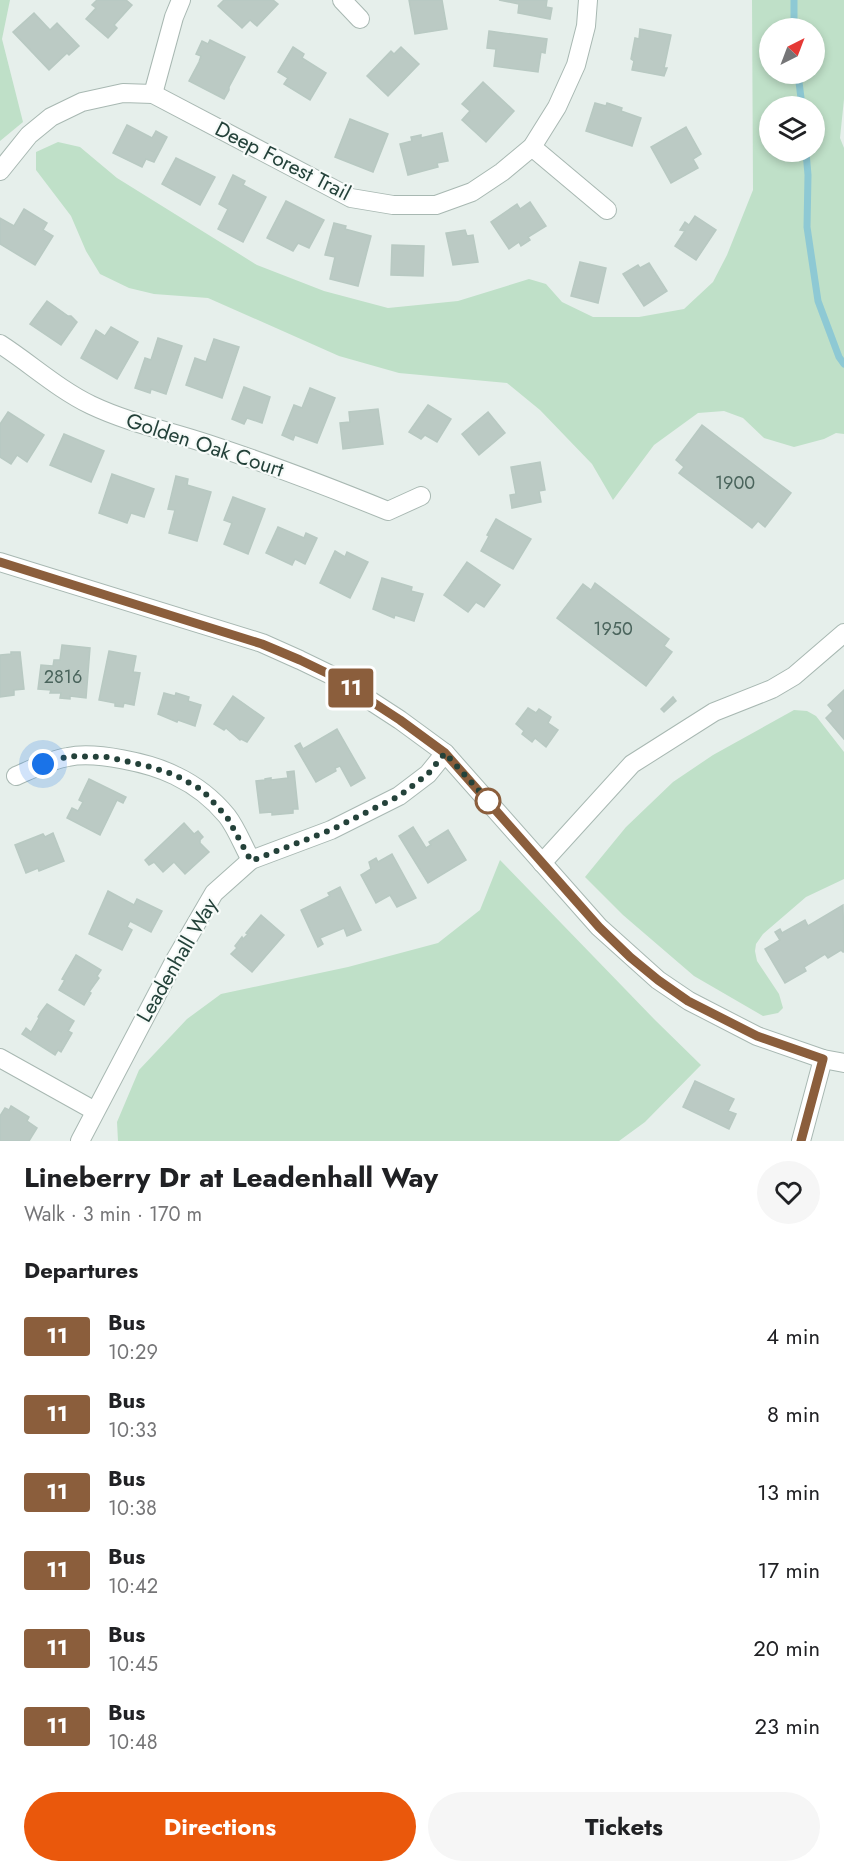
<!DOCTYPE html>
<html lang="en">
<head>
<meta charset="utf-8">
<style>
	:root { --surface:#fff; --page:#f6f6f6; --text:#202124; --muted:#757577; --accent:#ea580c }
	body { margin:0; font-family:Jost,sans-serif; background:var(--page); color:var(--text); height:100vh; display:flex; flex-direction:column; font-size:22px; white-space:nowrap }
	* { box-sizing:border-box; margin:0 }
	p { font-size:20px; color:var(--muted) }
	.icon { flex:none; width:33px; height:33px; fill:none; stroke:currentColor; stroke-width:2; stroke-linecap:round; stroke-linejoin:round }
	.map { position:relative; height:1141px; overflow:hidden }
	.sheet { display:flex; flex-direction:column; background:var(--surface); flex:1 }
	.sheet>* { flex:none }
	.badge { padding:0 12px; border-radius:4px; font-size:21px; line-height:39px }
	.needle { width:39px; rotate:42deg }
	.tools { position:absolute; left:759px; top:18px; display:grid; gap:12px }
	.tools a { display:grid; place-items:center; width:66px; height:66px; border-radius:50%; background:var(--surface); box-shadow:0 3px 9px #0003; font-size:30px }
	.you { position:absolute; width:30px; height:30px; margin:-15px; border:4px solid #fff; border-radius:50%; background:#1a73e8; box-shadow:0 0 0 9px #1a73e833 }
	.map>.badge { position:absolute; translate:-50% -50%; box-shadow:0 0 0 3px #fff }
	h2 { padding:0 24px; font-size:22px; line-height:54px }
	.round { display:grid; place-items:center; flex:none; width:63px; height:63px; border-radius:32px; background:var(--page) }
	.overview { display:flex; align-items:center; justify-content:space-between; height:102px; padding:0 24px }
	h1 { font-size:28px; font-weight:700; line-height:45px }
	.primary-button { display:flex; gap:12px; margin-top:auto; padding:12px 24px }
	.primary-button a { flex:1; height:69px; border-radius:36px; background:var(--accent); color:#fff; font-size:24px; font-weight:700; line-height:69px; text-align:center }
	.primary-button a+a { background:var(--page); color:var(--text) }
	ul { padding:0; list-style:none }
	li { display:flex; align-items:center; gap:18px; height:78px; padding:0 24px }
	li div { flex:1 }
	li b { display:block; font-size:22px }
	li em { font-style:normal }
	li .badge { min-width:66px; font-weight:700; text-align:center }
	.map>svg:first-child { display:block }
	.green { fill:#bfe0c8; fill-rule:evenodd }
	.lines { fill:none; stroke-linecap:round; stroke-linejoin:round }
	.stream { stroke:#8ec9d4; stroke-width:7 }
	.building { fill:#bbcac4; stroke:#b8c9c2; stroke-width:1.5 }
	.minor-casing { stroke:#a8b8b2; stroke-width:20 }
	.minor { stroke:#fff; stroke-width:18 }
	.line-casing { stroke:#fff; stroke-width:14 }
	.line { stroke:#8b5e3c; stroke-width:9 }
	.walk { stroke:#24423a; stroke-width:6; stroke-dasharray:0 10.8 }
	.stop-dot { fill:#fff; stroke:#8b5e3c; stroke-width:3 }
	.labels { text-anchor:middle; stroke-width:4.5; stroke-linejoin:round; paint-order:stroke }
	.number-label { font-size:18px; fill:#4a645c }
	.street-label { font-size:21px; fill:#24423a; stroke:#f7fbf9 }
</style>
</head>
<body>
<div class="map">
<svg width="844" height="1141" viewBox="0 0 844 1141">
	<rect width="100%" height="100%" fill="#e6efeb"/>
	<g class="green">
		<path d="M0,0H10L2,39L23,122L0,141Z"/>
		<path d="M752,0H844V99L840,138L844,148V434L836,433L824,439L794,447L764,438L743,418L724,411L698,413L654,445L613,500L592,464L540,410L507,383L399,373L339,356L208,298L154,294L129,288L100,274L86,251L71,216L36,170V152L58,142L80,147L117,178L257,265L324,291L388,308L458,301L529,279L546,284L562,302L593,317H639L684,309L713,282L727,255L753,190ZM770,28H814V74H770ZM770,106H814V152H770Z"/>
		<path d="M794,710L807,711L816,716L844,752V879L806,897L763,934L756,944L755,951L757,961L779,994L783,1008L778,1013L763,1016L694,976L623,915L585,877L626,827L673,782L713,755Z"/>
		<path d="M500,860L655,1020L701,1065L645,1122L619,1141H118L117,1122L139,1070L187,1019L221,994L348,967L438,943L480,910Z"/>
	</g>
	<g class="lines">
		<g class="stream">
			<path d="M794,28V0"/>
			<path d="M798,74L802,106"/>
			<path d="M806,152L808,175L807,227L818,301L839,357L844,364"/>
		</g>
	</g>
	<g class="building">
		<path d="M97,0H126L132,5L114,25L117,28L108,38L86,19L96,8L92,5Z"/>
		<path d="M224,0H273L278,4L257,26L250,20L242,28L218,6Z"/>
		<path d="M409,0H442L447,29L415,34Z"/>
		<path d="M499,0H547L546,7L552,8L550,19L518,13L519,4Z"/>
		<path d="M34,13L50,30L57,23L79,46L69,55L67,53L49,70L13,32Z"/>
		<path d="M640,29L671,35L664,68H667L664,76L632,70L634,61L631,59L635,38L639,39Z"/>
		<path d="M489,31L547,39L545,53L541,52L538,72L494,66L496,49L487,48Z"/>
		<path d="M210,40L245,57L229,87V90L224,99L189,81L199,62L201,56L196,54L202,41L208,44Z"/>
		<path d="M293,47L304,54L302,58L326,73L310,100L284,84L288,78L278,72Z"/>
		<path d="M401,47L419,64L388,96L367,76L391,51L394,54Z"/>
		<path d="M483,82L514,111L486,142L462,120L470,111L462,104Z"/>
		<path d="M595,103L606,106L607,103L622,108L621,111L641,118L632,146L586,131Z"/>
		<path d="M350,119L388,134L373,172L335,157Z"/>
		<path d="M127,125L152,138L156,131L167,137L154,162L146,159L142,167L113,153Z"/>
		<path d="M686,127L701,154L693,159L698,168L671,183L651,147Z"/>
		<path d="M442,133L448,161L437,163L438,167L408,175L400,144L412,141L411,137L421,135V138Z"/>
		<path d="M176,158L215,177L200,205L162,184Z"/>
		<path d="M233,175L245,181L243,185L266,197L243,242L218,229L228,209L219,204Z"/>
		<path d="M286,201L324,220L309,248L298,243L293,251L267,238Z"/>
		<path d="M530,202L546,226L528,237L530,240L521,246L519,242L509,249L491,222L517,204L520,209Z"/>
		<path d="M24,209L47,223L43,230L53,236L35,265L0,244V218L14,226Z"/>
		<path d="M695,216L716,230L696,260L675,246L685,231L680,230L685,222L689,225Z"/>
		<path d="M334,223L346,226L345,229L371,236L358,286L330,279L335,257L325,255Z"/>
		<path d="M465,230L467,236L473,235L478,262L453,265L446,233Z"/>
		<path d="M392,245L424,246L423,276L391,275Z"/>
		<path d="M580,262L606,268L598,303L571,296Z"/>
		<path d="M649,263L667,291L644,306L623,274L638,265L640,268Z"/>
		<path d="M47,301L68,316H71L77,322L61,345L30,324Z"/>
		<path d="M111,327L138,342L117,379L81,358L96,330L105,336Z"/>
		<path d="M158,338L182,346L166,394L151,389L150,393L135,388L145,358L151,360Z"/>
		<path d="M214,339L239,347L222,398L186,385L195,358L206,362Z"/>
		<path d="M244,387L270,397L262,423L247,418L244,424L232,419Z"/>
		<path d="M310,388L335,398L317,443L295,435L293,440L282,435L294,405L302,408Z"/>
		<path d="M428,405L451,419L437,442L425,435L421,439L409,432Z"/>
		<path d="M378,409L383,444L343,449L340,423L350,422L349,412Z"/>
		<path d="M8,412L44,435L27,462L17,455L11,464L0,457V424Z"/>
		<path d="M488,412L505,433L479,455L462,434Z"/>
		<path d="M702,425L791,493L765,527L758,521L752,528L679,473L684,467L676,460Z"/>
		<path d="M64,434L104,451L91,482L50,465Z"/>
		<path d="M540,462L545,490L539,491L541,502L512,508L510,495L516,494L511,467Z"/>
		<path d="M112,474L154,489L144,517L131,513L127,523L99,513Z"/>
		<path d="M176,476L188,479L187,485L211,492L197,541L169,533L175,510L168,509Z"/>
		<path d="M233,497L265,509L248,554L224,544L232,523L224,520Z"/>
		<path d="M496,519L531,539L513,569L481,551L489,536L487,535Z"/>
		<path d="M278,527L304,538L306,533L317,538L305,564L295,559L292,565L266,553Z"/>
		<path d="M335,551L345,557L347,552L368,562L350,598L320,583Z"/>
		<path d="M467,562L500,585L484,607L476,602L468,612L444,595Z"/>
		<path d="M382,578L412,587L411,591L423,594L414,621L395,615L394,618L373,609Z"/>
		<path d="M595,583L669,639L664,646L672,652L646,686L557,618L583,584L591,590Z"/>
		<path d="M62,645L90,648L86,698L70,696V699L60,698L61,693H50L51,690L38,689L41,665L53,666L54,660H60Z"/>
		<path d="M109,651L136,656L133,672L140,673L134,705L124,703L123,707L115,706V703L99,700Z"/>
		<path d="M11,652H20L24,689L14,690V695L0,697V655L11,654Z"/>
		<path d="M844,690V739L826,718L833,711L828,705Z"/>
		<path d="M164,693L175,696L176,693L189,697L188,701L201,705L195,726L178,720L177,722L158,714Z"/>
		<path d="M233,696L264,718L247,742L241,739L240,740L226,728L224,730L214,724Z"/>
		<path d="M673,697L676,701L664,712L661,709Z"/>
		<path d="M528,708L536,713L539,709L551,717L548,723L558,730L546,747L535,738L532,742L522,734L524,731L516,724Z"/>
		<path d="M337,729L365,778L351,786L340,766L335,768L336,771L316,782L295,746L300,743L303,749Z"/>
		<path d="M294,771L298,809H293V813L272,815V812L260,813L256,781L265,780V779L271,778V780L288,778L287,772Z"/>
		<path d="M89,779L126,797L123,803L117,800L100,835L67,818L72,808L78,811L83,802L79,800Z"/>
		<path d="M184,823L194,834L198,831L203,837L200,840V843L209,852L185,874L174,862L163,872L154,862L149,865L145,860Z"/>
		<path d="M413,827L426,848L431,845L429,842L448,830L466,860L428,883L399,836Z"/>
		<path d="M53,833L64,861L39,871L38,868L26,873L15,845L43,834L45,837Z"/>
		<path d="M392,854L416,898L397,907L390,895L376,903L361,875L371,869L369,862L376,858L378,862Z"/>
		<path d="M340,887L361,930L347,936L344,928L320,938L323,944L318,947L301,910L330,896L328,893Z"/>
		<path d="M108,891L134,905L137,899L162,911L151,932L130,921L127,927L132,930L122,950L89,934Z"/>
		<path d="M843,905L844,952H843L841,950L828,958L825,954L804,967L806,971L785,983L765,949L780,940L775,932L780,929L782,933L805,920L808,926Z"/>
		<path d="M261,915L284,935L252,972L231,954L237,948L235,946L242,937L243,939L248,934L246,933Z"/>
		<path d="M76,955L101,970L97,976L99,978L89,992L91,993L84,1005L59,990L65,980L62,979Z"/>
		<path d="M47,1004L74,1021L68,1031L72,1033L61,1052L58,1050L55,1055L22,1034L26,1028L31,1032L39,1018L38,1017L41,1012Z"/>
		<path d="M695,1081L734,1099L728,1111L736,1114L729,1129L683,1107Z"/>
		<path d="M11,1106L29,1117L27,1121L37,1128L29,1141H0V1116L5,1108L9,1110Z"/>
	</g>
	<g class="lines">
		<defs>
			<g id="minor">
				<path d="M342,0L360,19"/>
				<path d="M153,94L174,17L181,0"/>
				<path d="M532,147L607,210"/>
				<path d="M0,171L29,135L51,117L82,102L123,93L153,94L351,198L393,205H436L472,192L502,172L532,147L557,107L576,65L586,26L588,0"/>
				<path d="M0,344C31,364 58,389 91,405C129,423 169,431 208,444C269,464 329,487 388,511L421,496"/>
				<path d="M0,562L262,643L300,660L331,675L400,720L445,753L599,927L658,980L689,1001L757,1036L823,1059L844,1063"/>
				<path d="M16,776C32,769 50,760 68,757C95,751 151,763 176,776C195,785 213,799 227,816C237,829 243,846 251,860"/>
				<path d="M542,863L632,764L714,712L772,689L794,676L844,633"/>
				<path d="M0,1058L95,1111"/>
				<path d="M80,1141L175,960L214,893L251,860L331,830L399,796L428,774L445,753"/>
				<path d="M801,1141L823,1059"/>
			</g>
		</defs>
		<use href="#minor" class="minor-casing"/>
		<use href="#minor" class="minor"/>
	</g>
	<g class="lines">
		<defs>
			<path id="line" d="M0,562L262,644L300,660L331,675L400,720L445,753L599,927L630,957L658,980L688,1001L757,1036L823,1059L801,1141"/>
		</defs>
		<use href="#line" class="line-casing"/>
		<use href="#line" class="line"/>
		<path class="walk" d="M43,764L69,756L108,757L151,767L175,775L202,790L227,817L251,861L331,830L399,796L428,774L445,753L490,803L488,801"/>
	</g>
	<circle class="stop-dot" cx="488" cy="801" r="12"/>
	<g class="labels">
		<g class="number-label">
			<text x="735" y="489">1900</text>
			<text x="613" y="635">1950</text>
			<text x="63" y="683">2816</text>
		</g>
		<g class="street-label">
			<text transform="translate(283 161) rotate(27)" y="7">Deep Forest Trail</text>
			<text transform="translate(205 445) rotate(18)" y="7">Golden Oak Court</text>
			<text transform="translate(177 960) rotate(-60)" y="7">Leadenhall Way</text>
		</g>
	</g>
</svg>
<div class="tools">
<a><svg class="needle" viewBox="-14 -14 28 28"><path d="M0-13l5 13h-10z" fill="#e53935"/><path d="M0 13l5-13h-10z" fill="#757577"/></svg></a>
<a><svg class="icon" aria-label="layers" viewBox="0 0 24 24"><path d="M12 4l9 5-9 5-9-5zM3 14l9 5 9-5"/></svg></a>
</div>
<div class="you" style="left:43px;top:764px"></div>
<b class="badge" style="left:351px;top:688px;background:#8b5e3c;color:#fff">11</b>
</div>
<section class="sheet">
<div class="overview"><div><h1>Lineberry Dr at Leadenhall Way</h1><p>Walk · 3 min · 170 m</p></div><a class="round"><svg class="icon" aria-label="heart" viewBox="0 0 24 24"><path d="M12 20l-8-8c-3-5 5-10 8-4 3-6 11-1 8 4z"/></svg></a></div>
<h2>Departures</h2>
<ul>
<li><span class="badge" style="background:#8b5e3c;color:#fff">11</span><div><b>Bus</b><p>10:29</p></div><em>4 min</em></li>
<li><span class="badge" style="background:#8b5e3c;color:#fff">11</span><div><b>Bus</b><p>10:33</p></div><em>8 min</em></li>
<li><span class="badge" style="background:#8b5e3c;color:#fff">11</span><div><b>Bus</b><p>10:38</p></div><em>13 min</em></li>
<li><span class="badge" style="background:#8b5e3c;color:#fff">11</span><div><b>Bus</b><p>10:42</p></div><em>17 min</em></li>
<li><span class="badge" style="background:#8b5e3c;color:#fff">11</span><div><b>Bus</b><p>10:45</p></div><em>20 min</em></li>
<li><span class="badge" style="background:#8b5e3c;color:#fff">11</span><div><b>Bus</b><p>10:48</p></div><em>23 min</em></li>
</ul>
<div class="primary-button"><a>Directions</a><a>Tickets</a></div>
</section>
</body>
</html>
